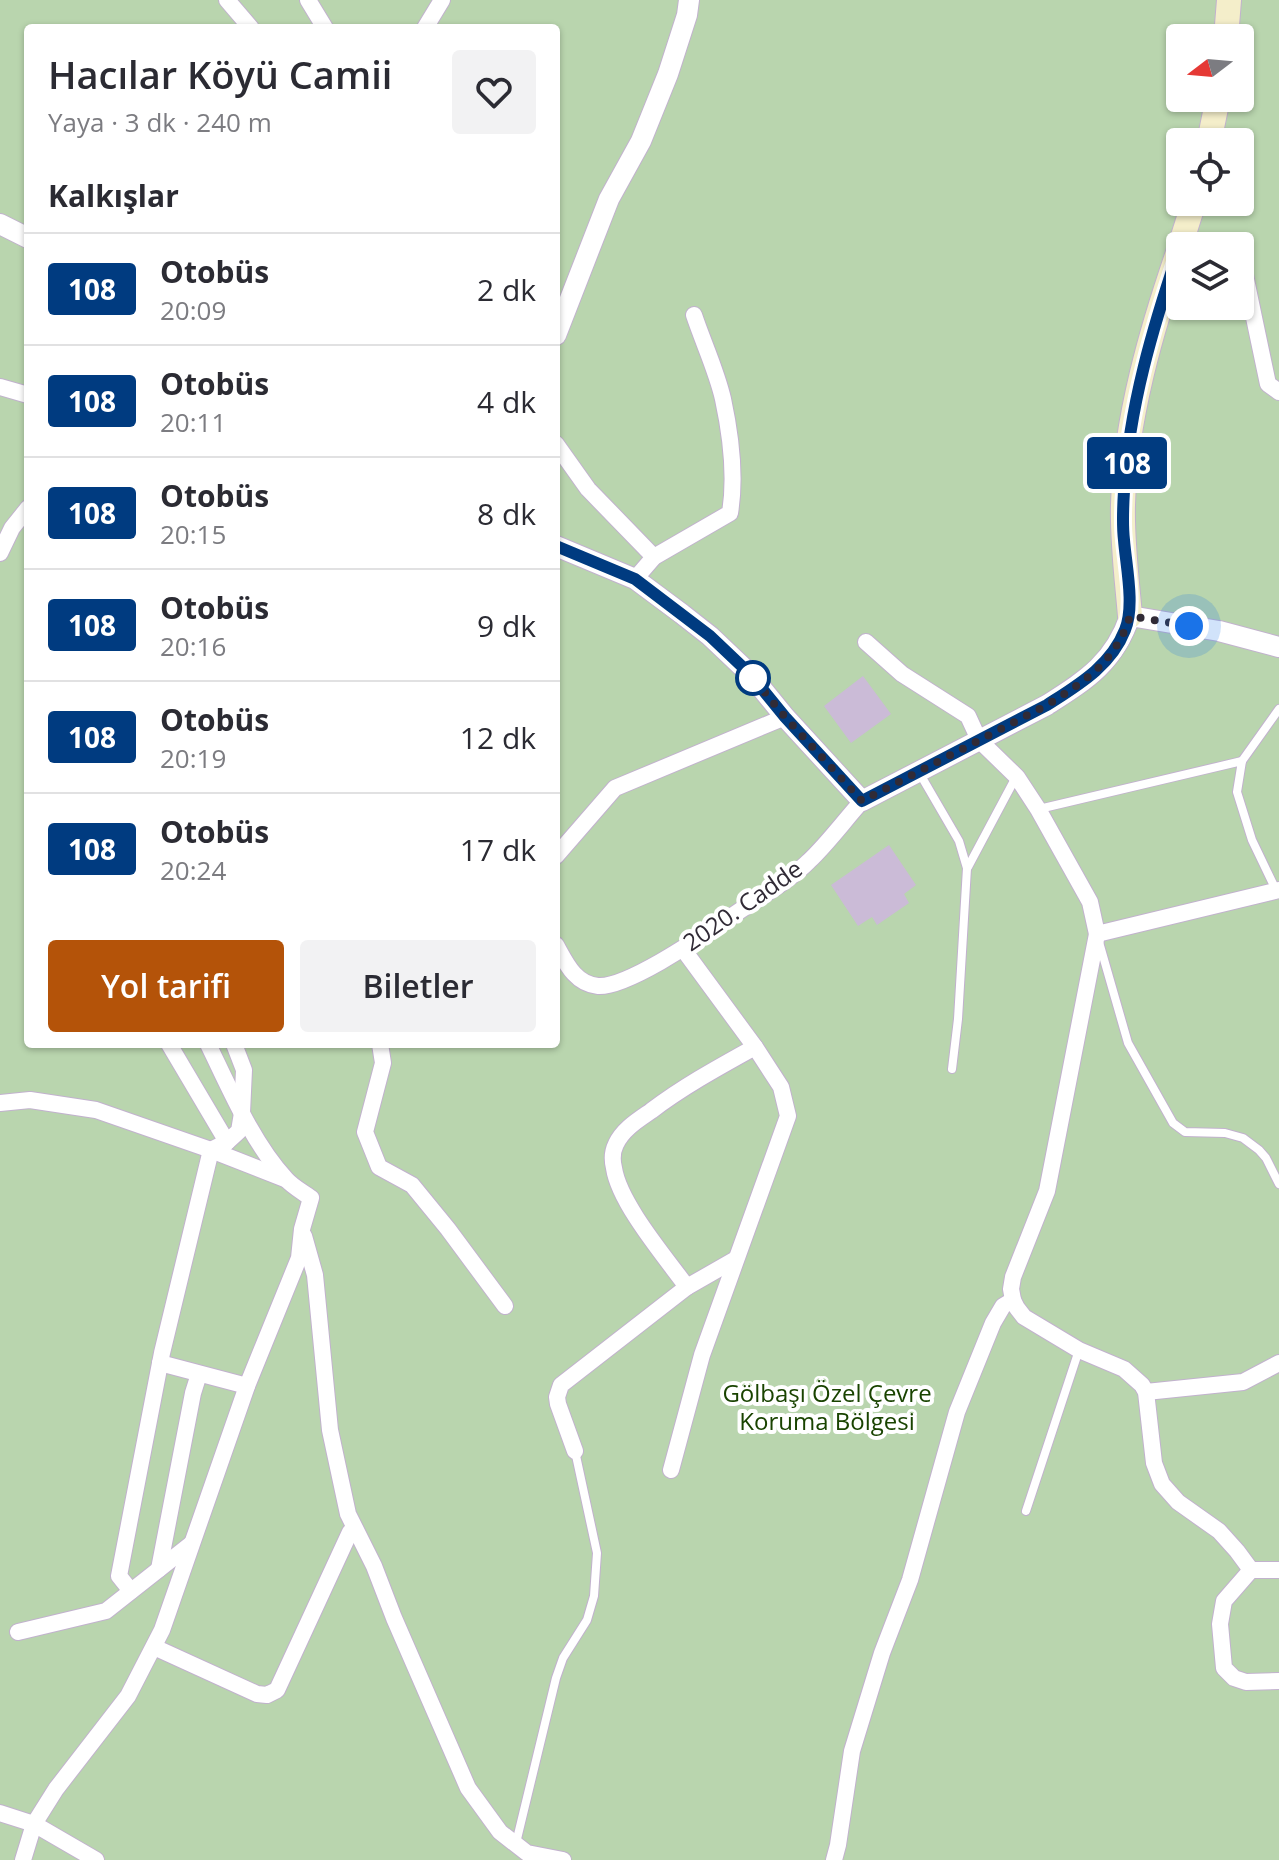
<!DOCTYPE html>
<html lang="tr">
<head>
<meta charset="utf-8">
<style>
	:root { --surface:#fff; --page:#f2f2f3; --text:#2b2b33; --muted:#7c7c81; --line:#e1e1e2; --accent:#b45309 }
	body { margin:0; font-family:"Open Sans",sans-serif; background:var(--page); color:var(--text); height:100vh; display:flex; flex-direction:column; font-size:30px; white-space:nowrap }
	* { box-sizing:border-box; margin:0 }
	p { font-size:26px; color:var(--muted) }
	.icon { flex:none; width:44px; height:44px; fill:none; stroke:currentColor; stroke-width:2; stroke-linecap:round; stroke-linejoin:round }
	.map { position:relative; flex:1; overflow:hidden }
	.drawer { position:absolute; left:24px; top:24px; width:536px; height:1024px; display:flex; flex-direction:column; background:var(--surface); border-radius:8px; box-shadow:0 2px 6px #0004 }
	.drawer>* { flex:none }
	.badge { padding:0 16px; border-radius:6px; font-size:28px; line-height:52px }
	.needle { width:52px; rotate:254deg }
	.tools { position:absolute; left:1166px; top:24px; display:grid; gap:16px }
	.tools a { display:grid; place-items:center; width:88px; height:88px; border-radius:8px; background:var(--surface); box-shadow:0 2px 6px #0004; font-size:40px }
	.you { position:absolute; width:40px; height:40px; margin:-20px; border:6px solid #fff; border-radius:50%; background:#1a73e8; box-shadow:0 0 0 12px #1a73e833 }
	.map>.badge { position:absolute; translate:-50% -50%; box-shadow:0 0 0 4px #fff }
	h2 { padding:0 24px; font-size:30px; line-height:72px }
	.round { display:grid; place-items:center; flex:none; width:84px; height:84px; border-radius:8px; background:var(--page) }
	.overview { display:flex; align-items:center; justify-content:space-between; height:136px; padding:0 24px }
	h1 { font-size:38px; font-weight:600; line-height:60px }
	.cta { display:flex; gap:16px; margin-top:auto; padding:16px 24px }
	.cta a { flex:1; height:92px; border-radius:8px; background:var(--accent); color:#fff; font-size:32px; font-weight:600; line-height:92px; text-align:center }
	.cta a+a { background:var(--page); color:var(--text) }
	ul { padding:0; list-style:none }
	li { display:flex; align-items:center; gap:24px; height:112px; padding:0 24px; border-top:2px solid var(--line) }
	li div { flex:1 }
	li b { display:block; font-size:30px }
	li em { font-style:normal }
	li .badge { min-width:88px; font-weight:700; text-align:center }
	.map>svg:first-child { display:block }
	.green { fill:#b9d5ae; fill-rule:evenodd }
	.building { fill:#cbbbd7 }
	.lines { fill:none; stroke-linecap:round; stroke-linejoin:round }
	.service-casing { stroke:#c2b2ce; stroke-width:10 }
	.minor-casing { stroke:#c2b2ce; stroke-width:18 }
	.tertiary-casing { stroke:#c2b2ce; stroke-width:22 }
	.secondary-casing { stroke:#c2b2ce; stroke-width:26 }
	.service { stroke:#fff; stroke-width:8 }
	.minor { stroke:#fff; stroke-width:16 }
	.tertiary { stroke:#fff; stroke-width:20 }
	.secondary { stroke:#f4eeca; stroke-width:24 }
	.line-casing { stroke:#fff; stroke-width:18 }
	.line { stroke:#003b80; stroke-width:12 }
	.walk { stroke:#312b36; stroke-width:8; stroke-dasharray:0 14.4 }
	.stop-dot { fill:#fff; stroke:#003b80; stroke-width:4 }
	.labels { text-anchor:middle; stroke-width:8; stroke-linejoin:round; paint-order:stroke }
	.street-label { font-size:24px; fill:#312b36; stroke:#fff }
	.park-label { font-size:24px; fill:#194300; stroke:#fff }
</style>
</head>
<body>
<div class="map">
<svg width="1279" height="1860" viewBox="0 0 1279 1860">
	<rect width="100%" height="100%" fill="#faf3ff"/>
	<path class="green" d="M0,0H1279V1860H0ZM28,28H556V1044H28ZM1180,38H1240V98H1180ZM1180,142H1240V202H1180ZM1180,246H1240V306H1180Z"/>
	<g class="building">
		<path d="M863,676L891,714L851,743L824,706Z"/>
		<path d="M889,845L916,885L904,894L909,903L877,925L872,917L858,926L831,885Z"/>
	</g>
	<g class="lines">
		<defs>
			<g id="service">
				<path d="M920,774L959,841L967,868L958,1019L952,1069"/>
				<path d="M1039,809L1242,761"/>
				<path d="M968,867L1016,777"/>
				<path d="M1276,890L1252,840L1237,792L1242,761L1279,709"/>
				<path d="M1099,942L1128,1043L1173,1123L1185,1132L1225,1133L1243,1138L1259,1150L1266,1158L1279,1184"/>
				<path d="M1026,1511L1079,1350"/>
				<path d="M516,1843L556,1678L563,1658L587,1620L594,1596L597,1553L575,1451"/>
			</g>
			<g id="minor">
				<path d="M227,0L251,28"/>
				<path d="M308,0L325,28"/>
				<path d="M425,28L442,0"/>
				<path d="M1240,251L1268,384L1279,392"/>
				<path d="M0,387L28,395"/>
				<path d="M556,444L588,489L654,557"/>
				<path d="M0,553L12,528L28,508"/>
				<path d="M635,579L654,557L730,513C736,476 731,436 723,399C717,372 703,342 694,315"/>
				<path d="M866,642L902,674L968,716L979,740L1017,777L1038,809L1090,902L1097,934L1279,890"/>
				<path d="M556,856L615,788L785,717"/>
				<path d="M1097,934L1047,1191L1013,1277L1011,1289L1013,1300L1017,1308L1024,1317L1079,1350L1124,1369L1142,1385L1146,1392L1154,1463L1162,1484L1178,1502L1219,1531L1237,1551L1251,1570H1279"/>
				<path d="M556,945C566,963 575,984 598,986C630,988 715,927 744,908C766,893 790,880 809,861C828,843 844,821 862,801"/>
				<path d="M169,1044L227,1142"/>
				<path d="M380,1044L383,1063L365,1132L379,1167L412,1185L448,1229L505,1306"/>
				<path d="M0,1103L30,1100L96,1110L211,1150L285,1179"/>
				<path d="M304,1236L315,1275L330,1430L348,1514L374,1566L394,1618L468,1788L500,1832L527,1853L563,1860"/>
				<path d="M687,1287C666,1258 619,1203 614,1168C612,1160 612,1152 616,1144C623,1129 638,1120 651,1111C684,1086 719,1067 755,1047"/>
				<path d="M160,1363L247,1386"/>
				<path d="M1146,1392L1243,1382L1279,1363"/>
				<path d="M575,1451L558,1404L557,1397L561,1385L687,1287L736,1259"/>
				<path d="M671,1470L702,1355L788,1116L781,1087L755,1047L683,949"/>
				<path d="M159,1569L193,1393L199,1374"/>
				<path d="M1251,1570L1224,1601L1220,1624L1224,1668L1234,1678L1246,1682L1279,1681"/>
				<path d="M131,1591L119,1576L162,1353L211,1150L227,1142L239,1131L242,1113L244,1070L234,1044"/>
				<path d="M18,1632L106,1611L191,1544"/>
				<path d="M154,1647L257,1694L267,1695L277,1690L350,1532L355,1529"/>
				<path d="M0,1813L34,1824L96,1860"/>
				<path d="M23,1860L34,1824L56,1789L128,1696L162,1630L247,1386L299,1258L302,1229L311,1198C303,1192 293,1187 286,1179C253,1144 229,1087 208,1044"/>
				<path d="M834,1860L838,1845L852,1751L882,1653L910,1580L957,1412L993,1323L1003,1306L1013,1300"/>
			</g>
			<g id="tertiary">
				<path d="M0,224L28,238"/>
				<path d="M556,335L609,199L641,141L668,74L687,15L689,0"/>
				<path d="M556,546L635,579L682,614L710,636L750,674L785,717L862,801L1047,705C1086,680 1114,663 1130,616L1219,631L1279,647"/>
			</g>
			<g id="secondary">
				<path d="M1226,38L1229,0"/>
				<path d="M1209,142L1218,98"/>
				<path d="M1180,246L1194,202"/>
				<path d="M1130,616C1127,580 1122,542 1123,505C1125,420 1152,327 1180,247"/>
			</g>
		</defs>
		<use href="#service" class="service-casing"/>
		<use href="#minor" class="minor-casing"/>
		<use href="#tertiary" class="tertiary-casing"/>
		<use href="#secondary" class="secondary-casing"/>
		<use href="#service" class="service"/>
		<use href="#minor" class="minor"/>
		<use href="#tertiary" class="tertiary"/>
		<use href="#secondary" class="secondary"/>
	</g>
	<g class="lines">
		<defs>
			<path id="line" d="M556,546L635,579L710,636L750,674L785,717L862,801L1047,705C1078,685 1111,666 1125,630C1135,606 1126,566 1124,540C1122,523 1123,507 1124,491C1129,407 1153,326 1180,247"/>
		</defs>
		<use href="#line" class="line-casing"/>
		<use href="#line" class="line"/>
		<path class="walk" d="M753,678L750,674L785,717L862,801L1047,705C1086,680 1115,663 1130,616L1189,626"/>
	</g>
	<circle class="stop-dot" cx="753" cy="678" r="16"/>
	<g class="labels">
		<g class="street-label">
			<text transform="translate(743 906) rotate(-35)" y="8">2020. Cadde</text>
		</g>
		<g class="park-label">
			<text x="827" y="1402">Gölbaşı Özel Çevre<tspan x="827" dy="28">Koruma Bölgesi</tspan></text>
		</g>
	</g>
</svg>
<div class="tools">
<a><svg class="needle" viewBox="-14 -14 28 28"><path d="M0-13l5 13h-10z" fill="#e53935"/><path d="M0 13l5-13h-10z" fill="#7c7c81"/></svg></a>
<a><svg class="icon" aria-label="locate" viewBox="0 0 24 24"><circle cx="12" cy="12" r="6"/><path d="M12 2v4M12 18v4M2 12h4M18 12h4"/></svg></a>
<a><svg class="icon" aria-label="layers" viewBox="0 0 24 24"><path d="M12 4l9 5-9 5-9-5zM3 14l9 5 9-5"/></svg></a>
</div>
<div class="you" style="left:1189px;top:626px"></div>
<b class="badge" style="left:1127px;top:463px;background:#003b80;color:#fff">108</b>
<section class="drawer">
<div class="overview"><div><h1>Hacılar Köyü Camii</h1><p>Yaya · 3 dk · 240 m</p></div><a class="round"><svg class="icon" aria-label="heart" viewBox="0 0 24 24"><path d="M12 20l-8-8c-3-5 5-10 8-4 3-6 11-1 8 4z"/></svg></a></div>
<h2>Kalkışlar</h2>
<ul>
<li><span class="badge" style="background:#003b80;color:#fff">108</span><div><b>Otobüs</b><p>20:09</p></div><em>2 dk</em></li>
<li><span class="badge" style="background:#003b80;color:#fff">108</span><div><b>Otobüs</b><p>20:11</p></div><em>4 dk</em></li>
<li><span class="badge" style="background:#003b80;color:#fff">108</span><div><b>Otobüs</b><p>20:15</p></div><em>8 dk</em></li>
<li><span class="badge" style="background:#003b80;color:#fff">108</span><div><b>Otobüs</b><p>20:16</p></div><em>9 dk</em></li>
<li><span class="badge" style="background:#003b80;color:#fff">108</span><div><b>Otobüs</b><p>20:19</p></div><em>12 dk</em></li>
<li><span class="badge" style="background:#003b80;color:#fff">108</span><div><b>Otobüs</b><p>20:24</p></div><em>17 dk</em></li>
</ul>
<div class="cta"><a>Yol tarifi</a><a>Biletler</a></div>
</section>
</div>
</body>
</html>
